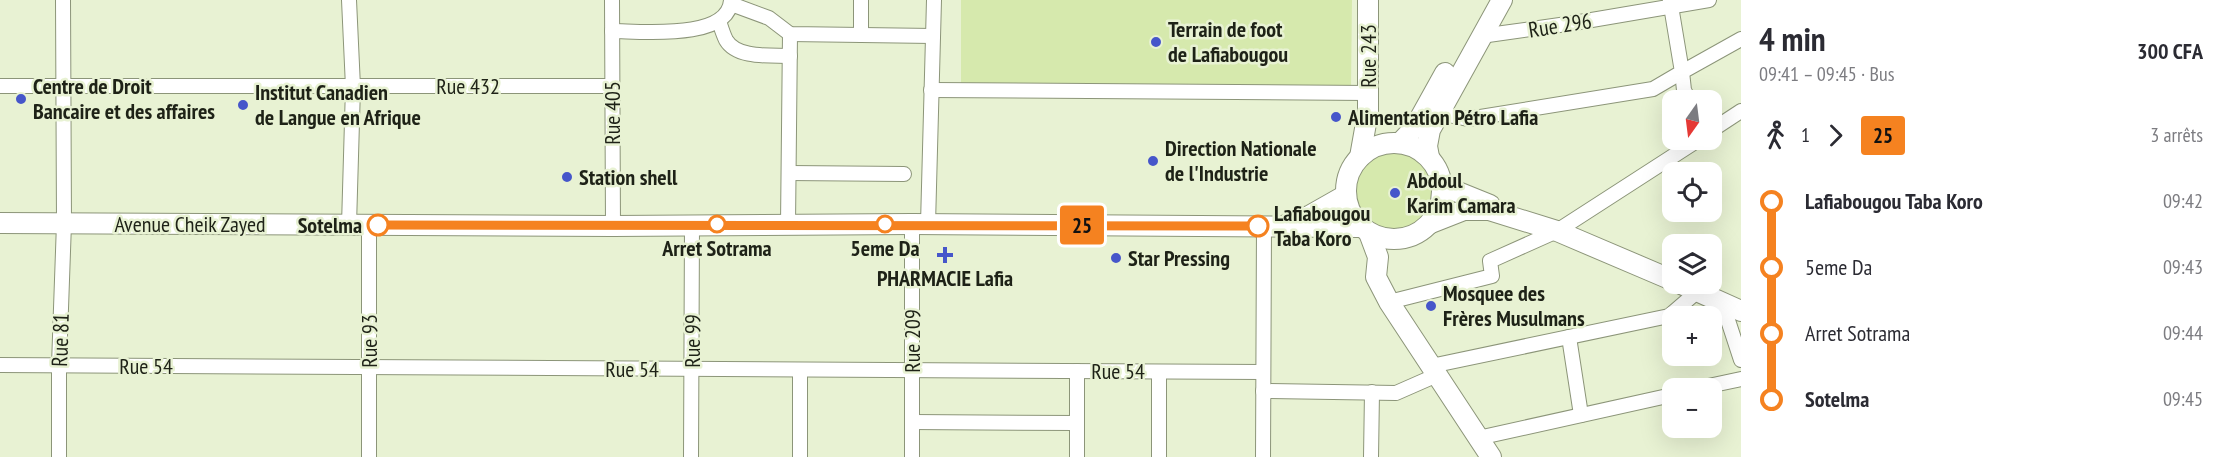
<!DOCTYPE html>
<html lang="fr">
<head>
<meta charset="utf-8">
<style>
	:root { --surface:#fff; --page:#f2f2f3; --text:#2b2b33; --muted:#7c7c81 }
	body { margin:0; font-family:"PT Sans Narrow",sans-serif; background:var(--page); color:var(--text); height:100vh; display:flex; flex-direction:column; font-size:22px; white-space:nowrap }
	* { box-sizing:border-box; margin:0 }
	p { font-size:20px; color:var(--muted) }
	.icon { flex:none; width:33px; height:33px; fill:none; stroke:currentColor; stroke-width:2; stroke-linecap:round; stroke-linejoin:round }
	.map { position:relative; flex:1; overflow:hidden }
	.side { display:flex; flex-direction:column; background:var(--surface); width:480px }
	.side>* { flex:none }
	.badge { padding:0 12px; border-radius:4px; font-size:21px; line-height:39px }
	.needle { width:39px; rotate:194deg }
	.controls { position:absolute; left:1662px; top:90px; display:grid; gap:12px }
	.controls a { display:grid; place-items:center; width:60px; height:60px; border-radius:12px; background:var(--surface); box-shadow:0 6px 24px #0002; font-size:30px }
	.map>.badge { position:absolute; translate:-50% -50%; box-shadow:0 0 0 3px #fff }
	.legs { display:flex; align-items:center; gap:9px; height:66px; padding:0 18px; font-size:20px }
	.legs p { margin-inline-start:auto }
	.summary { display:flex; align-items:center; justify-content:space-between; height:102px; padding:0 18px }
	h1 { font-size:33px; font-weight:800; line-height:45px }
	ul { padding:0 18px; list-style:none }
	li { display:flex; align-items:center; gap:21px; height:66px; font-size:22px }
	li i { display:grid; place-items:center; width:9px; height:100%; margin:0 8px; background:currentColor }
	li i::after { content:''; width:15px; height:15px; margin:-8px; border:4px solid; border-radius:50%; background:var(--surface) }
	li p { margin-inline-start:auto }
	li:first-child i { background:linear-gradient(#0000 50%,currentColor 0) }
	li:last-child i { background:linear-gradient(currentColor 50%,#0000 0) }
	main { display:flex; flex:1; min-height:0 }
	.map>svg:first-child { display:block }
	.green { fill:#d6e9ad }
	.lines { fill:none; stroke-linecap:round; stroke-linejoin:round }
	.street-casing { stroke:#8c9579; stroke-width:16 }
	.secondary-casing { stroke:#8c9579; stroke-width:22 }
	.street { stroke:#fff; stroke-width:14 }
	.secondary { stroke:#fff; stroke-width:20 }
	.line-1-casing { stroke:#fff; stroke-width:14 }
	.line-1 { stroke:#f58220; stroke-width:9 }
	.poi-dot { fill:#4656ca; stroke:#e8f2d3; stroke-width:2 }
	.stop-1-dot { fill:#fff; stroke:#f58220; stroke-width:3 }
	.labels { text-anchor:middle; stroke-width:5; stroke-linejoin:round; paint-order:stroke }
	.street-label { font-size:22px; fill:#1e2217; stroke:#e8f2d3 }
	.poi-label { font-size:22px; font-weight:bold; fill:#1e2217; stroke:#e8f2d3; text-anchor:start }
	.stop-label { font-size:22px; font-weight:bold; fill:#1e2217; stroke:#e8f2d3 }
</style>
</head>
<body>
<main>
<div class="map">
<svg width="1741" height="457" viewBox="0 0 1741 457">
	<rect width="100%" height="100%" fill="#e8f2d3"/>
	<g class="green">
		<path d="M961,0H1352L1351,88L961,84Z"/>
		<circle cx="1395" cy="192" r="39"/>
	</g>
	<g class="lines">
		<defs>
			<g id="street">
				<path d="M349,0L353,87L349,225"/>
				<path d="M612,0L613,226"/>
				<path d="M731,4L769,18L790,34L933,36"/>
				<path d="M719,21C721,27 723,34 726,40C737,59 771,55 790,56"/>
				<path d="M612,31C640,31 729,41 731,0"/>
				<path d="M861,35V0"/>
				<path d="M1481,36L1574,23L1709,0"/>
				<path d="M0,86H612"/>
				<path d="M931,90L1368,93"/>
				<path d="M1689,100L1684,90L1682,72L1741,39"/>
				<path d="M1433,112L1468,119L1653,89L1682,72L1670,0"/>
				<path d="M1712,130L1741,111"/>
				<path d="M789,173L904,174"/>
				<path d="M788,224L790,34"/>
				<path d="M928,224L934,0"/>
				<path d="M1389,302L1492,276L1490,261L1557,231L1698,140"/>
				<path d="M1722,302L1741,360"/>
				<path d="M1569,337L1581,415"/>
				<path d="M0,365L1263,372"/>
				<path d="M1431,366L1669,316L1698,291"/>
				<path d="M1699,388L1741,379"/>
				<path d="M1263,391L1396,393L1437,375"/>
				<path d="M912,422L1077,423"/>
				<path d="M1478,438L1672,395"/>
				<path d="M59,457V365L64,223L63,0"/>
				<path d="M369,457V225"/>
				<path d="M691,457L692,224"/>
				<path d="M800,457V370"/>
				<path d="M912,457V224"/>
				<path d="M1077,457V371"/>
				<path d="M1159,457V372"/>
				<path d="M1263,457L1264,226"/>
				<path d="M1371,457L1372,392"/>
			</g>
			<g id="secondary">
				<circle cx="1394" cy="191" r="48"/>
				<path d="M1400,143L1415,127L1445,73"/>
				<path d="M1360,157L1368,112V0"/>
				<path d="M1429,157L1427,146L1430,130L1502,0"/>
				<path d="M1443,186L1490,205"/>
				<path d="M0,223L613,226L912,224L1361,227"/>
				<path d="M1289,223L1309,216L1346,195"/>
				<path d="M1431,223L1464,210H1489L1557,231L1672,280"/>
				<path d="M1369,233L1378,257L1376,277L1389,302L1491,457"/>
				<path d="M1681,284L1741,311"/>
			</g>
		</defs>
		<use href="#street" class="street-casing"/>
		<use href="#secondary" class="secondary-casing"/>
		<use href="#street" class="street"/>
		<use href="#secondary" class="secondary"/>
	</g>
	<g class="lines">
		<defs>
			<path id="line-1" d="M378,225L1258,226"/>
		</defs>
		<use href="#line-1" class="line-1-casing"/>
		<use href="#line-1" class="line-1"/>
	</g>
	<g class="poi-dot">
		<circle cx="1156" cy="42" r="6"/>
		<circle cx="21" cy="99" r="6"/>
		<circle cx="243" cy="105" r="6"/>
		<circle cx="1336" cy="117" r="6"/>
		<circle cx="1153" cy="161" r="6"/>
		<circle cx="567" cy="177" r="6"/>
		<circle cx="1395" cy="193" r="6"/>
		<path d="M942 246h6v6h6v6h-6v6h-6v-6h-6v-6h6z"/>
		<circle cx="1116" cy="258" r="6"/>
		<circle cx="1431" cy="306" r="6"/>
	</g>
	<g class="stop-1-dot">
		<circle cx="717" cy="224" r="8"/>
		<circle cx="885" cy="224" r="8"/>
		<circle cx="378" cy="225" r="10"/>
		<circle cx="1258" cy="226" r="10"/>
	</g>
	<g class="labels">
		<g class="street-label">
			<text transform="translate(1560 25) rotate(-9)" y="8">Rue 296</text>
			<text transform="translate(1368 56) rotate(-90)" y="8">Rue 243</text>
			<text x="468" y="94">Rue 432</text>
			<text transform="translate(612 113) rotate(-90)" y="8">Rue 405</text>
			<text x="190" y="232">Avenue Cheik Zayed</text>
			<text transform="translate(60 340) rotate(-88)" y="8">Rue 81</text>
			<text transform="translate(369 341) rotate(-90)" y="8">Rue 93</text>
			<text transform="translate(692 341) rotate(-90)" y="8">Rue 99</text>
			<text transform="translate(912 341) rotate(-90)" y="8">Rue 209</text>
			<text x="146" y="374">Rue 54</text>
			<text x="632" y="377">Rue 54</text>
			<text x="1118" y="379">Rue 54</text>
		</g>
		<g class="poi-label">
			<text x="1168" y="37">Terrain de foot<tspan x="1168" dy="25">de Lafiabougou</tspan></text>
			<text x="33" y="94">Centre de Droit<tspan x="33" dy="25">Bancaire et des affaires</tspan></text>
			<text x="255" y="100">Institut Canadien<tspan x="255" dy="25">de Langue en Afrique</tspan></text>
			<text x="1348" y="125">Alimentation Pétro Lafia</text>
			<text x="1165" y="156">Direction Nationale<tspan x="1165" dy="25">de l'Industrie</tspan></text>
			<text x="579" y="185">Station shell</text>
			<text x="1407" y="188">Abdoul<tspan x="1407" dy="25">Karim Camara</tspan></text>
			<text x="1128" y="266">Star Pressing</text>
			<text x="945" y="286" text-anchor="middle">PHARMACIE Lafia</text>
			<text x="1443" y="301">Mosquee des<tspan x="1443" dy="25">Frères Musulmans</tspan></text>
		</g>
		<g class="stop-label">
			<text x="1274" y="221" text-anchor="start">Lafiabougou<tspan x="1274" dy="25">Taba Koro</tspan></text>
			<text x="362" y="233" text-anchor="end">Sotelma</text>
			<text x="717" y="256">Arret Sotrama</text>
			<text x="885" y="256">5eme Da</text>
		</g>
	</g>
</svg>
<div class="controls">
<a><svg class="needle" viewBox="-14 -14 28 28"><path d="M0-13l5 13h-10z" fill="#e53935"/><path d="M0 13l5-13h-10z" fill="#7c7c81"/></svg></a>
<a><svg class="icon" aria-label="locate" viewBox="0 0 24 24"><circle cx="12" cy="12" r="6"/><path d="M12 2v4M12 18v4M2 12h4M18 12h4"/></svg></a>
<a><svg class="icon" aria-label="layers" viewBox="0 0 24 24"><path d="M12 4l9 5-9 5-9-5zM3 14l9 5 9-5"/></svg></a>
<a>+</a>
<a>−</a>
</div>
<b class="badge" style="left:1082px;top:225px;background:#f58220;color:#111">25</b>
</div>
<section class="side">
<div class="summary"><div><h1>4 min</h1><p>09:41 – 09:45 · Bus</p></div><b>300 CFA</b></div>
<div class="legs"><svg class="icon" aria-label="walk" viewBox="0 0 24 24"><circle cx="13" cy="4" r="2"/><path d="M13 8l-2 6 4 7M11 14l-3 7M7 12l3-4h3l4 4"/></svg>1<svg class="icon" aria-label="forward" viewBox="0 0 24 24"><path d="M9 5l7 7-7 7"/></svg><b class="badge" style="background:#f58220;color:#111">25</b><p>3 arrêts</p></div>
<ul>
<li><i style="color:#f58220"></i><b>Lafiabougou Taba Koro</b><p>09:42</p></li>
<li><i style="color:#f58220"></i><span>5eme Da</span><p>09:43</p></li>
<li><i style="color:#f58220"></i><span>Arret Sotrama</span><p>09:44</p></li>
<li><i style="color:#f58220"></i><b>Sotelma</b><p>09:45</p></li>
</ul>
</section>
</main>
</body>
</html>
